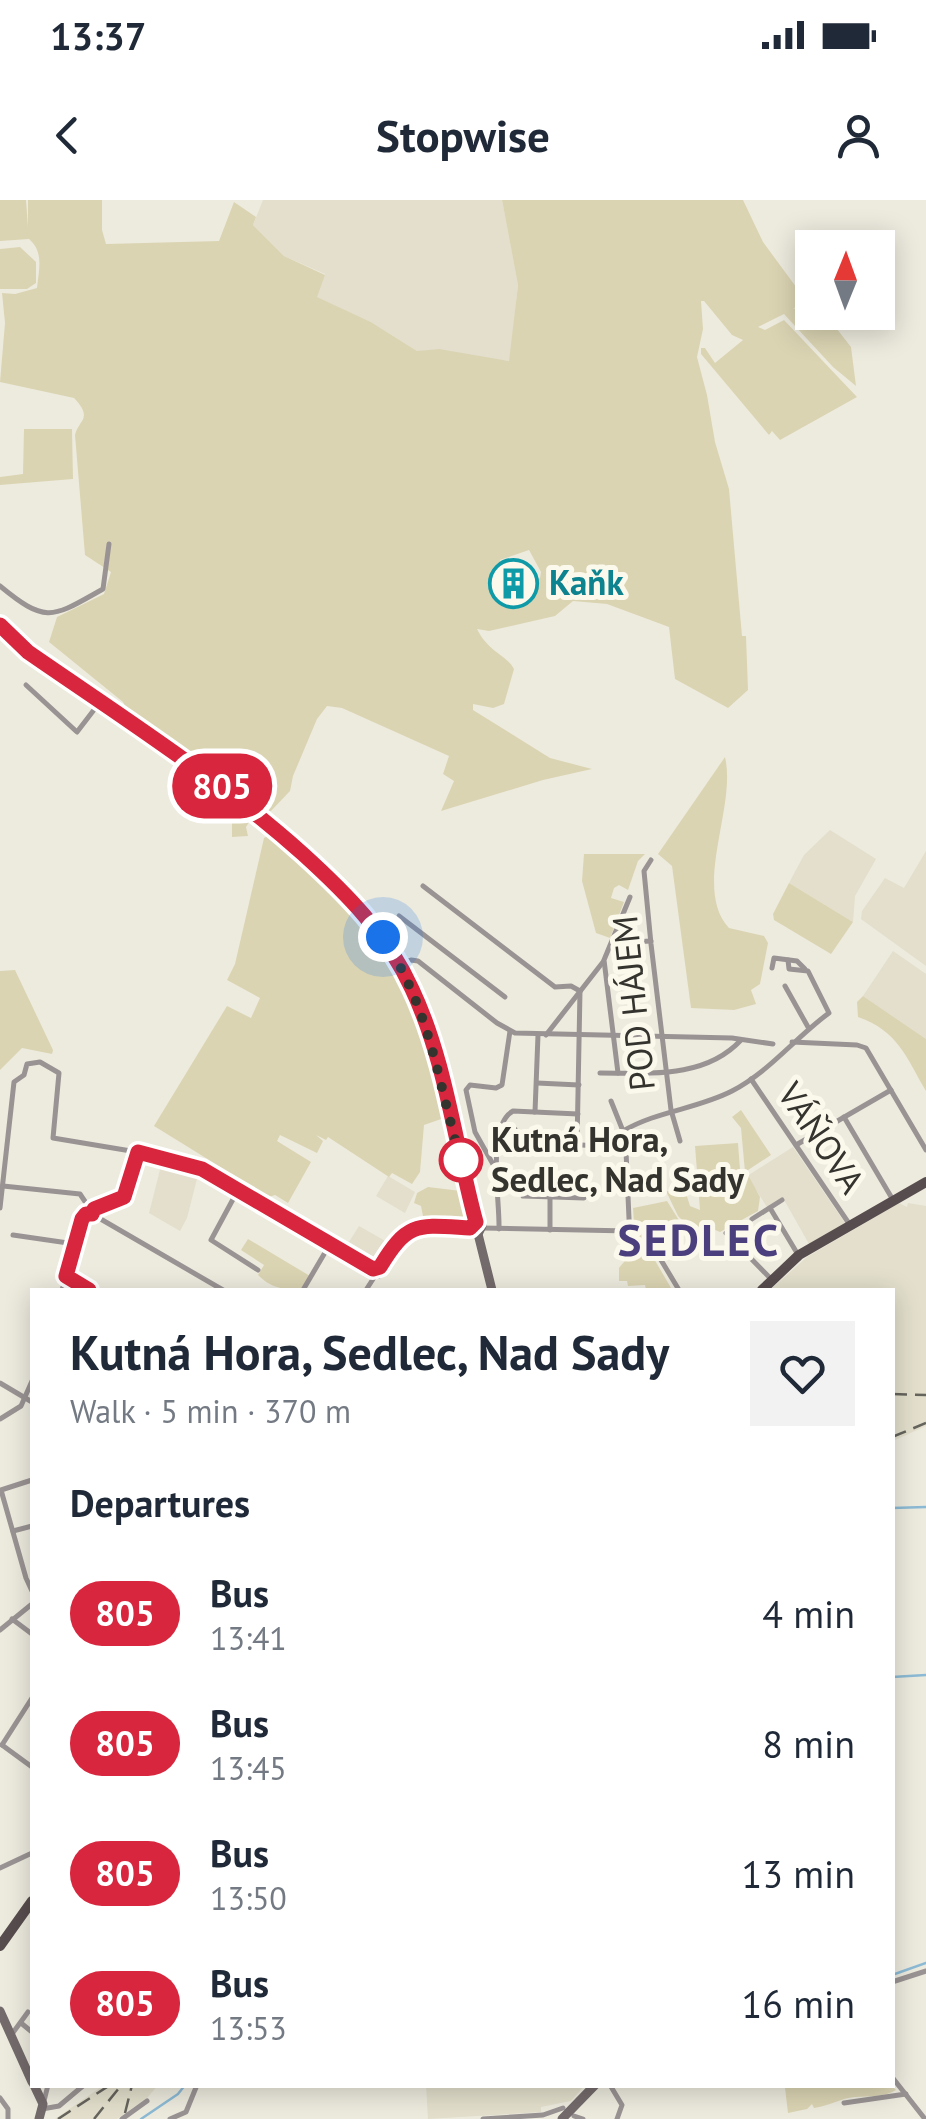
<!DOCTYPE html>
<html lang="en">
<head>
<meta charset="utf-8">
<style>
	:root { --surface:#fff; --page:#f2f2f3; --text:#1f2937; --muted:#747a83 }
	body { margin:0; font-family:"PT Sans",sans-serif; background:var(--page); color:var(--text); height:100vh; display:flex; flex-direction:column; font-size:38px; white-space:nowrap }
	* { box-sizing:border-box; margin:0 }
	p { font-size:32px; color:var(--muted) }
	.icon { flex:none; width:55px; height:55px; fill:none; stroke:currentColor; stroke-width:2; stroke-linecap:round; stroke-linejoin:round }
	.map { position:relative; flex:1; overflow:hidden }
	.side { position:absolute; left:30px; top:1088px; width:865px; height:800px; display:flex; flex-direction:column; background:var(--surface); border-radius:0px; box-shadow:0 5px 25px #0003 }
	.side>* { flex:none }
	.badge { padding:0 20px; border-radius:32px; font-size:35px; line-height:65px }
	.needle { width:65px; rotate:1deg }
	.fabs { position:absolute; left:795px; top:30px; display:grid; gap:20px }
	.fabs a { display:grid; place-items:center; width:100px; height:100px; border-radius:0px; background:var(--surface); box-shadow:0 5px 25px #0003; font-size:50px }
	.you { position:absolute; width:50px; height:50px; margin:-25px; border:8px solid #fff; border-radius:50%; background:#1a73e8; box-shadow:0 0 0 15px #1a73e833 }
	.map>.badge { position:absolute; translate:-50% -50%; box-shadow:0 0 0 5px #fff }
	h2 { padding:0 40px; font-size:38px; line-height:90px }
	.round { display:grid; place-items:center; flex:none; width:105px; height:105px; border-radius:0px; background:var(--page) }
	.head { display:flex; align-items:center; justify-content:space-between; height:170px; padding:0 40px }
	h1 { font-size:48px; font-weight:700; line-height:75px }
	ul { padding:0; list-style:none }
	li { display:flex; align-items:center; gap:30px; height:130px; padding:0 40px }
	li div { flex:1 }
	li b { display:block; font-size:38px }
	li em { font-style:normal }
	li .badge { min-width:110px; font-weight:700; text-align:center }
	.status { display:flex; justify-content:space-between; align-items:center; height:70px; padding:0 50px; background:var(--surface); direction:ltr }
	.status svg { height:28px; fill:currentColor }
	header { display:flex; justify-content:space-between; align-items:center; height:130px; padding:0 40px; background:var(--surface); font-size:45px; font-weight:700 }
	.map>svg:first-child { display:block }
	.built { fill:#e3dfcc }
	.green { fill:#dbd4b3; fill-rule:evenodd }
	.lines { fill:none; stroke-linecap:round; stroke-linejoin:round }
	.stream { stroke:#8cbad5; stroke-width:2.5 }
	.street { stroke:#9a9394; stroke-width:5 }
	.secondary { stroke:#736a6b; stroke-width:9 }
	.primary { stroke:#584d4e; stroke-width:10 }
	.rail { stroke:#65645d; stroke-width:2.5; stroke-dasharray:15 8; stroke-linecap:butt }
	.line-casing { stroke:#fff; stroke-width:22 }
	.line { stroke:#d7263d; stroke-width:15 }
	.walk { stroke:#34332e; stroke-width:10; stroke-dasharray:0 18 }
	.stop-dot { fill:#fff; stroke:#d7263d; stroke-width:5 }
	.labels { text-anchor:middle; stroke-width:10; stroke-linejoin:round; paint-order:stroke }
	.culture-label { font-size:35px; font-weight:bold; fill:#0d838f; stroke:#fbf8ec; text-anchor:start }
	.street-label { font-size:35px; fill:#34332e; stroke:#fbf8ec }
	.stop-label { font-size:35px; font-weight:bold; fill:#34332e; stroke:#fbf8ec; text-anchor:start }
	.district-label { font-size:45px; font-weight:bold; letter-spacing:2.5px; fill:#4c3f7d; stroke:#fbf8ec }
</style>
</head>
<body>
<div class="status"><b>13:37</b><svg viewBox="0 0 49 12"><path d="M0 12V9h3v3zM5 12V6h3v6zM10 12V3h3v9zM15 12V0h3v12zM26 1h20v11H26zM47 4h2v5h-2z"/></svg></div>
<header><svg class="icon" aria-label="back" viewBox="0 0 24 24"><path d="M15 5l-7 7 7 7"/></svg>Stopwise<svg class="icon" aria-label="person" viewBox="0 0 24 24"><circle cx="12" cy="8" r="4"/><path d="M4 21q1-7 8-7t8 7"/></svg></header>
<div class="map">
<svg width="926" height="1919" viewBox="0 0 926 1919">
	<rect width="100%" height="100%" fill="#edebde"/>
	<g class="built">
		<path d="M263,0H502L518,84L510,161L417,151L371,122L316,97L325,74L284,56L253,25Z"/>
		<path d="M830,630L876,659L855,696L853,722L789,683L804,655Z"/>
		<path d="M926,651V766L861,719L862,711L885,678L904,688Z"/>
		<path d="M893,751L926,774V839L863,796Z"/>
		<path d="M793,947L845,1023L809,1044L783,998L767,1007L747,976Z"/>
		<path d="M162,962L199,971L187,1018L180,1031L149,1013Z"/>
		<path d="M388,976L415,992L405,1013L376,996Z"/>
		<path d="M899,1003L907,1007L908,1003L926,1006V1226L893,1241L892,1090H770L807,1057Z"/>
		<path d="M359,1026L387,1042L377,1059L349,1042Z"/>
		<path d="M104,1885H158L148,1897L117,1919H55Z"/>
		<path d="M426,1885H585L571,1901L541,1907V1912L428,1919Z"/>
	</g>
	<g class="green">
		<path d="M0,0H26L28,27V0H102V30L106,44L219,41L234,2L256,17L253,25L284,56L325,75L317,97L371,122L417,151L439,149L509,161L518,85L502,0H743L763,42L802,95L804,100L793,109L802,106L833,124L851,147L856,186L833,167L784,114L758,127L765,130L784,120L857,197L780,240L772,231L769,235L701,154V148H705L715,163L743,140L732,135L704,101H701L703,129L697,157L707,195L715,242L729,289L742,436H746L748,490L728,508L675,479L669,427L607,404L573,401L555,416L489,431L477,429C489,453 507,455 514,469L504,504L493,508L473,504V510L550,558L592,569L543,580L441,611L454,581L443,574L449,556L342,508L327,506L317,519L293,576L290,591L271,611H261L131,518L123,502L49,442L57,417L104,394L111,372L85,355L75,235C78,220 94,219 74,198L0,182L5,123L2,93L15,94L37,88C39,69 44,52 29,39L0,41ZM529,350L541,372L540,378L518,394L513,393L500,360Z"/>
		<path d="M20,47L36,62V83L27,89H0V49Z"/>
		<path d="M24,229H72L73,279L0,285V277L23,274Z"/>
		<path d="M150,545L176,560L248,616L251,619L246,627L248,636L232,637V623L206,594Z"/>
		<path d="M725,557C737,607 692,688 729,728L764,736L768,743L760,784L751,790L756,804L734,810L691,808L672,666L658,654Z"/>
		<path d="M271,634L338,694L359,719L342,701L343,704L371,733L415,812L444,918L424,925L420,972L412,984L392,973L389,977L328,937L326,940L316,935L323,941L317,953L280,935L277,941L311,962L288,1003L275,995L269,997L154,926L227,806L251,818L260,798L227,780L235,764L264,638Z"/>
		<path d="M584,654H645L638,661L628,690L619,685L614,688L611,698L624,702L610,738L596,733L582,681Z"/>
		<path d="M789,683L853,722L831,754L774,720L773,714Z"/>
		<path d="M15,770L53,850L52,854L22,848L0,870V771Z"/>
		<path d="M863,796L926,839V891C906,857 898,831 858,817L857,802Z"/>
		<path d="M741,910L771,955L745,972L741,928L732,917Z"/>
		<path d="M738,943L741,983L743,973H747L760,997L758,1011L720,1032L708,1027L688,1026L678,1016L666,991L677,992V986L683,984L690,1006L700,1010L695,946Z"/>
		<path d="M428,987L461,991L467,1019L424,1021L421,1006L414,1003L417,993Z"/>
		<path d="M667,1001L682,1025L673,1043L635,1041L633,1008Z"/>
		<path d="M248,1039L310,1076L300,1090C282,1089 271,1088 258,1075L264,1065L241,1050Z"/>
		<path d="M644,1052L653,1057L671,1088L646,1090L645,1085L628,1086L627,1081H619V1068C627,1058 631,1054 644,1052Z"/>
		<path d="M789,1885H891L896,1890C885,1897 869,1896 855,1897C841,1898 829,1906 814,1908L812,1904L807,1909L788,1913L785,1888Z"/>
	</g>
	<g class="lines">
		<g class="stream">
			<path d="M892,1308L926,1307"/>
			<path d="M892,1477L926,1475"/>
			<path d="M892,1775L926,1763"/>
			<path d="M141,1919L178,1894L185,1885"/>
		</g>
		<g class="street">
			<path d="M0,386C47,425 53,417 103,389L109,344"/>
			<path d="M26,485L77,532L100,502"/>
			<path d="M651,660L644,671L651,744L671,910L680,941"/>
			<path d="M423,686L555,787L571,786L580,791"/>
			<path d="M399,716L505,797"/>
			<path d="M612,743L651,741"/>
			<path d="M400,764L411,760L418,761L497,823L515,833L732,838L773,844"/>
			<path d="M772,768L774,758L797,761L805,769"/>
			<path d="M785,786L808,827"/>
			<path d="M546,835L603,762"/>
			<path d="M792,842L857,845L866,848L926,950"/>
			<path d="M600,873C648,873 705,879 741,840"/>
			<path d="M618,873L604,760L630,697"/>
			<path d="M751,879L850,1025"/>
			<path d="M537,883L579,885"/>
			<path d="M611,901L623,931L626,951L630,1041L658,1055L679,1090"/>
			<path d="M535,912L538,835"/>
			<path d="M844,917L893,1000"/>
			<path d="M501,926L515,929L516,942L624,947"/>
			<path d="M623,931C657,911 697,909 732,891C769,872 796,837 829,813L808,771L789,769L788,760"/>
			<path d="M577,945L580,791"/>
			<path d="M796,945L891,890"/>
			<path d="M494,966L475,932L466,890L470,885L496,888L502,885L510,831"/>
			<path d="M3,986L80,994L88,1006"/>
			<path d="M238,990L211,1040L258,1070"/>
			<path d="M523,996L584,998"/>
			<path d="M0,1008L14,882L24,875L27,864L40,862L59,873L53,938L131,951L202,969L373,1069V1074L379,1076"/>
			<path d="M770,1008L797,1053"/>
			<path d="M92,1014L223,1090"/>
			<path d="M752,1019L782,1000"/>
			<path d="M482,1028L629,1031"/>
			<path d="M499,1029C500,999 486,926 513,911L578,914"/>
			<path d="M550,1030V998"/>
			<path d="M726,1033L772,1080"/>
			<path d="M13,1035L75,1044"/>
			<path d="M66,1076L89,1090"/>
			<path d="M379,1076L382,1072L380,1067C409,1020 418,1025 471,1029"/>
			<path d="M62,1090L86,1014L85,1008L114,1003L124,997L137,953"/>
			<path d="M303,1090L330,1044"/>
			<path d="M366,1090L375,1076"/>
			<path d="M0,1183L32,1202"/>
			<path d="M0,1219L21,1206L32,1181"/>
			<path d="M32,1280L1,1290L26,1378L32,1391"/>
			<path d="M13,1331L32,1326"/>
			<path d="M12,1419L32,1434"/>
			<path d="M0,1430L32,1404"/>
			<path d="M2,1545L32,1498"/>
			<path d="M2,1545L32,1567"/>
			<path d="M0,1668L32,1653"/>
			<path d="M892,1782L926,1771"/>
			<path d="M21,1823L32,1832"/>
			<path d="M12,1834L28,1812"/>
			<path d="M892,1877L925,1919"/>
			<path d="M610,1885L622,1905L617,1919"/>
			<path d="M0,1898L8,1909V1919"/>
			<path d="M44,1901L48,1885"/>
			<path d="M844,1903L906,1894"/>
			<path d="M42,1909L59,1906L84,1885"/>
			<path d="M574,1916L583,1919"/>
			<path d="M122,1919L147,1901"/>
			<path d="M170,1919L186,1912L197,1885"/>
			<path d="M483,1919L543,1915L563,1908"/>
		</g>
		<g class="secondary">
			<path d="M0,425L29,453C125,518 222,581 309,660C344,692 380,725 402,768C443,846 455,938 476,1023L482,1026L478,1034"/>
			<path d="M476,1023L471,1030L478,1034L492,1090"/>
			<path d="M0,1811L32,1882"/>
			<path d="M34,1885L43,1904L39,1919"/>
			<path d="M562,1919L595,1885"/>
		</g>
		<g class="primary">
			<path d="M762,1090L799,1055L926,982"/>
			<path d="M0,1746L32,1701"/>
		</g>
		<g class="rail">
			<path d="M892,1194L926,1195"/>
			<path d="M892,1237L926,1223"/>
			<path d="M125,1913L132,1885"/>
			<path d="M58,1919L110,1885"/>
			<path d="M94,1919L119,1888"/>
		</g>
	</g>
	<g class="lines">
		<defs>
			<path id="line" d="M0,425L28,452C122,517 218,578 303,654C347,694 387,734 412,789C446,861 455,945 476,1022L470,1028C419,1025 408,1020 380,1067L373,1069L202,969L138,952L124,997L94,1009L92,1014H86L82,1019L66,1076L89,1090"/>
		</defs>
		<use href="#line" class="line-casing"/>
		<use href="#line" class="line"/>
		<path class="walk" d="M383,737C432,814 436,876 461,960"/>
	</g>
	<defs>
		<symbol id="building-ring" viewBox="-11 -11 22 22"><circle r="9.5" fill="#fbf8ec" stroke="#0f9aa8" stroke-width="1.5"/><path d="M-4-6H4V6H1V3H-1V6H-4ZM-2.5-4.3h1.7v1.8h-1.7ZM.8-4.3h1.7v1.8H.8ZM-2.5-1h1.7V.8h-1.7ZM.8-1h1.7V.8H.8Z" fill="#0f9aa8"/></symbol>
	</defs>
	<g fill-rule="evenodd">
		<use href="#building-ring" x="486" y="356" width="55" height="55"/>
	</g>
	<circle class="stop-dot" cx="461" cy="960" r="20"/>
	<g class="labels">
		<g class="culture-label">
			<text x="549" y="395">Kaňk</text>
		</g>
		<g class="street-label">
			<text transform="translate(634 803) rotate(-96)" y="12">POD HÁJEM</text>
			<text transform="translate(821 938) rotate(56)" y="12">VÁŇOVA</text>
		</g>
		<g class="stop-label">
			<text x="491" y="952">Kutná Hora,<tspan x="491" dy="40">Sedlec, Nad Sady</tspan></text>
		</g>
		<g class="district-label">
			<text x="699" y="1056">SEDLEC</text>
		</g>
	</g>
</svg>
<div class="fabs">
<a><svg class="needle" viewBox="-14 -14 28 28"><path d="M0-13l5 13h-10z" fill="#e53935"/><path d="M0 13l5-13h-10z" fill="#747a83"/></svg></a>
</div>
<div class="you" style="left:383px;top:737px"></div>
<b class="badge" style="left:222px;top:586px;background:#d7263d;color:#fff">805</b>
<section class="side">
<div class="head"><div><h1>Kutná Hora, Sedlec, Nad Sady</h1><p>Walk · 5 min · 370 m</p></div><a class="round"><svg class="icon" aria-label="heart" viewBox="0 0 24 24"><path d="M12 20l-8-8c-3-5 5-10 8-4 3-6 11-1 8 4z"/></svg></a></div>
<h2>Departures</h2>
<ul>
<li><span class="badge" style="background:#d7263d;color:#fff">805</span><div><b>Bus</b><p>13:41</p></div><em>4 min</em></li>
<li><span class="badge" style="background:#d7263d;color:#fff">805</span><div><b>Bus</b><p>13:45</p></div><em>8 min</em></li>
<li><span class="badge" style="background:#d7263d;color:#fff">805</span><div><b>Bus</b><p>13:50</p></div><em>13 min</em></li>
<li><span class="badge" style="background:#d7263d;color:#fff">805</span><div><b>Bus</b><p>13:53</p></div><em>16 min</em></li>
</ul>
</section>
</div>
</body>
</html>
